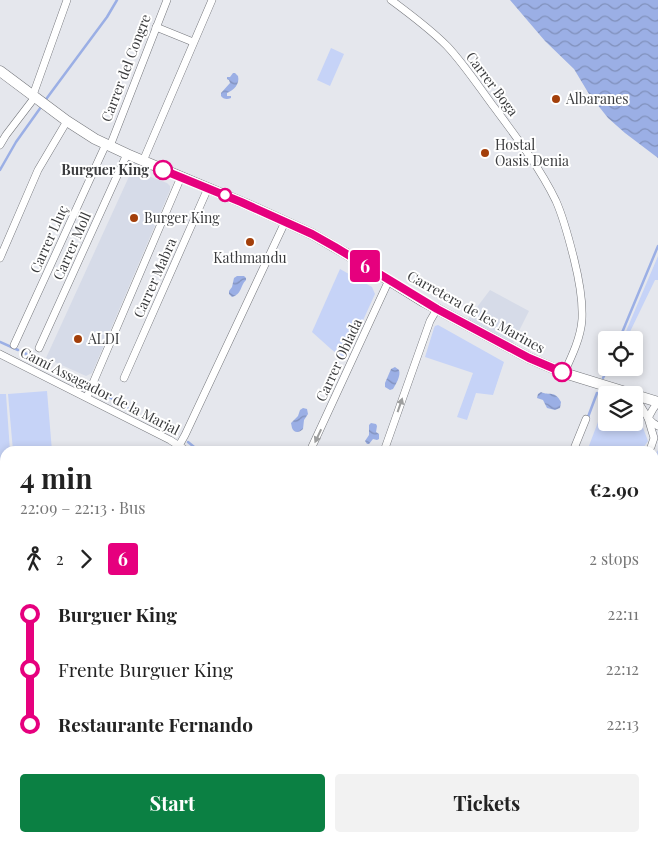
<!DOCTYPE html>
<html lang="en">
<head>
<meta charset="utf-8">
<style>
	:root { --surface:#fff; --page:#f2f2f2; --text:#222; --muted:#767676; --accent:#0b8043 }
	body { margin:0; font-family:"Playfair Display",serif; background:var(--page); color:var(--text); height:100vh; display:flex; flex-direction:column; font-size:19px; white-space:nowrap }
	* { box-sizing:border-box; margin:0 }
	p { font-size:16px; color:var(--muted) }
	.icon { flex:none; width:28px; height:28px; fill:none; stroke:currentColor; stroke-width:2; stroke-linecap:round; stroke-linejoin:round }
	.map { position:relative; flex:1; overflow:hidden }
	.panel { position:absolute; left:0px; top:446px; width:659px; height:396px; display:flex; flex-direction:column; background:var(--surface); border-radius:15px 15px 0 0; box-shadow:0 2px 8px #0003 }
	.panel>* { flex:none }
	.badge { padding:0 10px; border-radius:4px; font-size:18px; line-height:32px }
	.fabs { position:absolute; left:598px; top:331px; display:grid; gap:10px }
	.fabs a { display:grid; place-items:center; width:45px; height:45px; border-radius:5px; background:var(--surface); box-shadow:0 2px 8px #0003; font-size:25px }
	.map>.badge { position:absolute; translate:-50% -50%; box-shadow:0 0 0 2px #fff }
	.legs { display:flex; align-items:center; gap:8px; height:55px; padding:0 20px; font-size:16px }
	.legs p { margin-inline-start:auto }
	.headline { display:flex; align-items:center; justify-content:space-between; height:85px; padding:0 20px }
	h1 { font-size:28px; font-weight:700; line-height:38px }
	.cta { display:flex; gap:10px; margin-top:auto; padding:10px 20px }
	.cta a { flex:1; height:58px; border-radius:5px; background:var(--accent); color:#fff; font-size:20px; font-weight:700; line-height:58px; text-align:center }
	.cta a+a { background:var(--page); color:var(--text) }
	ul { padding:0 20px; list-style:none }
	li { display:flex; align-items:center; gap:18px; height:55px; font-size:19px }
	li i { display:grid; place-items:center; width:8px; height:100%; margin:0 6px; background:currentColor }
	li i::after { content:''; width:12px; height:12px; margin:-6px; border:4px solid; border-radius:50%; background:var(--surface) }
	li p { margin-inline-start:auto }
	li:first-child i { background:linear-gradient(#0000 50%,currentColor 0) }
	li:last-child i { background:linear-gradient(currentColor 50%,#0000 0) }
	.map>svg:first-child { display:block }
	.built { fill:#d6dbe8 }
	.green { fill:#c6d3f7 }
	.water { fill:url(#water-waves) }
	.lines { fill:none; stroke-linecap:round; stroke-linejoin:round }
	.stream { stroke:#9bafe5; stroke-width:2.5 }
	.street-casing { stroke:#75777c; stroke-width:8 }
	.secondary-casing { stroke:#75777c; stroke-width:11 }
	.street { stroke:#fff; stroke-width:7 }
	.secondary { stroke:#fff; stroke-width:10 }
	.oneway { fill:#9d9e9e }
	.line-1-casing { stroke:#fff; stroke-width:11 }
	.line-1 { stroke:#e6007e; stroke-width:8 }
	.poi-dot { fill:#a33f0a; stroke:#fff; stroke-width:2 }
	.stop-1-dot { fill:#fff; stroke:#e6007e; stroke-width:2.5 }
	.labels { text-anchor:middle; stroke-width:4; stroke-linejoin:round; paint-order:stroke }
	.street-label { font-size:14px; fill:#3b3c3e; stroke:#fff }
	.poi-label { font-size:14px; fill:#3b3c3e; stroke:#fff; text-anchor:start }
	.stop-label { font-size:14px; font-weight:bold; fill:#3b3c3e; stroke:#fff; text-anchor:end }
</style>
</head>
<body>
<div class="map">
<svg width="658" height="842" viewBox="0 0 658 842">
	<defs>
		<pattern id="water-waves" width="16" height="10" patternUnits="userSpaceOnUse" patternTransform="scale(1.25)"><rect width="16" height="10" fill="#9bafe5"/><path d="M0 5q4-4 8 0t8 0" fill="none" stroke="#8090bb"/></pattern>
	</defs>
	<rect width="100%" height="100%" fill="#e5e7ed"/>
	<g class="built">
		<path d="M132,170L167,183L170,186V190L92,373L86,376L46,358Z"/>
		<path d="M490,290L529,311L513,343L468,319Z"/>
		<path d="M312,838H450L447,842H309Z"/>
	</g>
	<g class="green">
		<path d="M331,48L344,54L330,86L317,80Z"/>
		<path d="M658,256V280H655L627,338L624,336Z"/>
		<path d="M340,269L372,287L375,294L345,360L331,349L312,332Z"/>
		<path d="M438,325L504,362L493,395L476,393L467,420L457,417L473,373L425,357L434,328L435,326Z"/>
		<path d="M47,391L52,451H13L8,394Z"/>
		<path d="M0,394H6L10,451H5V475L0,476Z"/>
		<path d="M606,401V422H634V411L637,412L648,441L641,451H587Z"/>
		<path d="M658,450V794L654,797V456Z"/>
		<path d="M0,614H5V838H68L67,842H0Z"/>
		<path d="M552,838H596L590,842H559Z"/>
	</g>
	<g class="water">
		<path d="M510,0H658V158L625,133L608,118L589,94L574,69L545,41Z"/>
		<path d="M233,73H235L238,76C240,84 234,90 227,93V96H231V98C227,100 223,99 221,96V93L230,83L229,80L227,79V77H230Z"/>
		<path d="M244,276L246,278V280C240,286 242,294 232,297L229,294V291L232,287L234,278L237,276Z"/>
		<path d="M395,367L399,370C401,376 396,384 393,389L390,390L385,387V383L391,369Z"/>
		<path d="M541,392C549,396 555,390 561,402L560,408L555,410L547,408L543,400L537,398L538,394Z"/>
		<path d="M303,408L307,409L308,414L304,420L303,429C299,433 294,433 292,428L291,423L298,416L300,410Z"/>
		<path d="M371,423L376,424L377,426L376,432L379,434V439L377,440L373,439L369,444H367L365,441L369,435V425Z"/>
	</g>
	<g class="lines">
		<g class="stream">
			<path d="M44,102L107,17L117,0"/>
			<path d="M0,170L16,142L41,107"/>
			<path d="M619,340L658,246"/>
			<path d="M0,342L18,350"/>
			<path d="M22,352L33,357"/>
			<path d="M603,378L608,368"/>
			<path d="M97,386L111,398L132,411"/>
			<path d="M588,417L597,393"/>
			<path d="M188,442L199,451"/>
		</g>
		<defs>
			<g id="street">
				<path d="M391,0C410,14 430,29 447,46C463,63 477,84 491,103C514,134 539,166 556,201C564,219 569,239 574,259C579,279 583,298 582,319C581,337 572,356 564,373"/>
				<path d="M156,27L193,42"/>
				<path d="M33,95L67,0"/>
				<path d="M0,145L6,135L35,97"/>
				<path d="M110,146L167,0"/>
				<path d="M143,161L212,0"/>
				<path d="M0,258L38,170L67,121"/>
				<path d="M14,345L106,144"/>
				<path d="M39,348L127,154"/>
				<path d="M0,354L170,440L187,451"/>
				<path d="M124,378L208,188"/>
				<path d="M634,395L648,418L654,438L651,447"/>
				<path d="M87,397L181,177"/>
				<path d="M658,402L653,409L648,418L653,423L658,426"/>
				<path d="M176,451L185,435L285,222"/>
				<path d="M310,451L389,280"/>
				<path d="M384,451L430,321L437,309"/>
				<path d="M573,451L586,419"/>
				<path d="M654,809L658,806"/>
				<path d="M0,811L5,820"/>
				<path d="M15,838L17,842"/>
				<path d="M539,838L545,842"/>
				<path d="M292,842L294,838"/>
				<path d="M486,842V838"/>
				<path d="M608,842L614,838"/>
			</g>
			<path id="secondary" d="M0,71L67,121L95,139L127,154L246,204L312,234L345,253L424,302L529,358L564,373L658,402"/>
		</defs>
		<use href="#street" class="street-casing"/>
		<use href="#secondary" class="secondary-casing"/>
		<use href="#street" class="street"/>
		<use href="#secondary" class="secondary"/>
	</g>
	<defs><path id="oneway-solid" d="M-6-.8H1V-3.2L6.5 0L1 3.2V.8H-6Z" transform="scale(1.25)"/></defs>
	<g class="oneway">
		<use href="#oneway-solid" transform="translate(400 405) rotate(-71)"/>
		<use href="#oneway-solid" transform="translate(318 436) rotate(115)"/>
	</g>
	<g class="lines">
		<defs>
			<path id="line-1" d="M163,170L241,202L312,234L335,247L437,309L529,358L562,372"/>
		</defs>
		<use href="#line-1" class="line-1-casing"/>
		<use href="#line-1" class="line-1"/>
	</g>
	<g class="poi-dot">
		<circle cx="556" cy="99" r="5"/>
		<circle cx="485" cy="153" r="5"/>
		<circle cx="134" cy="218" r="5"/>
		<circle cx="250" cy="242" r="5"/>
		<circle cx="78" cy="339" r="5"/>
	</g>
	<g class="stop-1-dot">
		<circle cx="163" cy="170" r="9"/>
		<circle cx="225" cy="195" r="6"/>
		<circle cx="562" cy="372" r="9"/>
	</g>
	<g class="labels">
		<g class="street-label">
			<text transform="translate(126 68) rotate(-69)" y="5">Carrer del Congre</text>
			<text transform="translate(492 84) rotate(53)" y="5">Carrer Boga</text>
			<text transform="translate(49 239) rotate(-66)" y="5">Carrer Lluç</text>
			<text transform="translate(72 246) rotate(-66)" y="5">Carrer Moll</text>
			<text transform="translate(155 278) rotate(-66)" y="5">Carrer Mabra</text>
			<text transform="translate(476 312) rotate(29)" y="5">Carretera de les Marines</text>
			<text transform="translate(339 360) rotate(-65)" y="5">Carrer Oblada</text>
			<text transform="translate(100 391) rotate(27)" y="5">Camí Assagador de la Marjal</text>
		</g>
		<g class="poi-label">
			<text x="566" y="104">Albaranes</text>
			<text x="495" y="150">Hostal<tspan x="495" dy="16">Oasis Denia</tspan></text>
			<text x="144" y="223">Burger King</text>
			<text x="250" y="263" text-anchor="middle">Kathmandu</text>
			<text x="88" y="344">ALDI</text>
		</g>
		<g class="stop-label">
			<text x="149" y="175">Burguer King</text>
		</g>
	</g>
</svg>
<div class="fabs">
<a><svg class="icon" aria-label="locate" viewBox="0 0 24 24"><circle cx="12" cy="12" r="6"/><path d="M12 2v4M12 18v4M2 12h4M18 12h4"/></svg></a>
<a><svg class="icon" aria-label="layers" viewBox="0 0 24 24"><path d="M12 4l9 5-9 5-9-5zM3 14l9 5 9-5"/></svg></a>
</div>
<b class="badge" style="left:365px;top:266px;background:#e6007e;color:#fff">6</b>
<section class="panel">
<div class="headline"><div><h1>4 min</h1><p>22:09 – 22:13 · Bus</p></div><b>€2.90</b></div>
<div class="legs"><svg class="icon" aria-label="walk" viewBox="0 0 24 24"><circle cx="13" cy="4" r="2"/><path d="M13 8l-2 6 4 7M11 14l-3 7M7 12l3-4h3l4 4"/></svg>2<svg class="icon" aria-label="forward" viewBox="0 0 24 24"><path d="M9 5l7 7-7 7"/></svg><b class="badge" style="background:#e6007e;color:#fff">6</b><p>2 stops</p></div>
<ul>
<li><i style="color:#e6007e"></i><b>Burguer King</b><p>22:11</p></li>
<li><i style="color:#e6007e"></i><span>Frente Burguer King</span><p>22:12</p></li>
<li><i style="color:#e6007e"></i><b>Restaurante Fernando</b><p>22:13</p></li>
</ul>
<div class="cta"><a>Start</a><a>Tickets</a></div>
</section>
</div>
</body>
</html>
